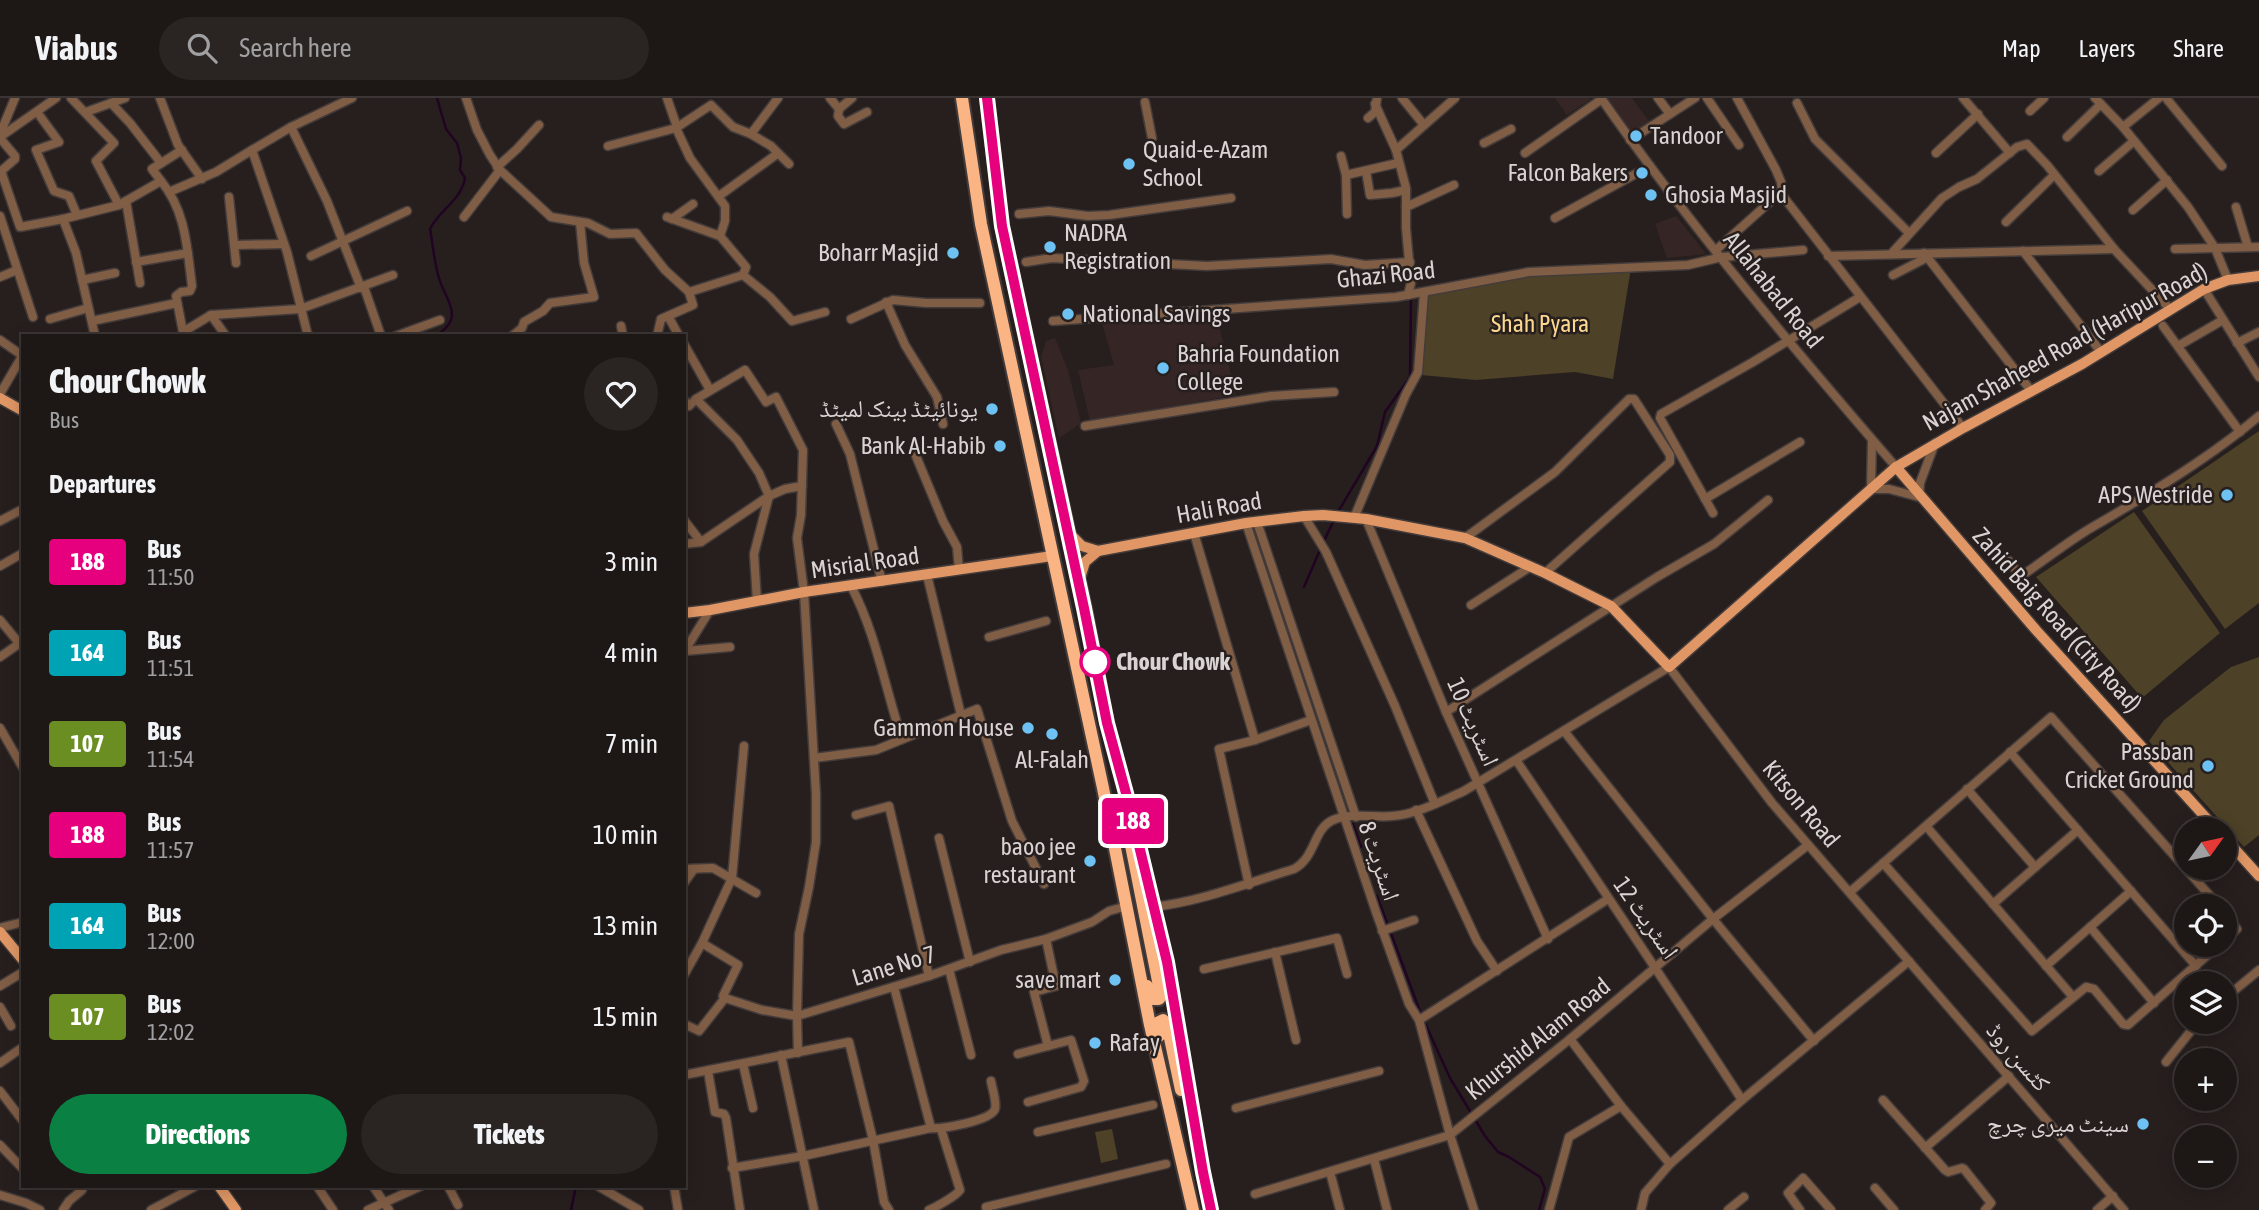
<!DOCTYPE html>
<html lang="en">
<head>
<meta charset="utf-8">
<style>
	:root { --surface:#1d1716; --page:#2a2423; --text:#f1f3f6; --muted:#a09fa1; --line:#3b3635; --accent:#0b8043 }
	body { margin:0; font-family:"Asap Condensed","Noto Naskh Arabic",sans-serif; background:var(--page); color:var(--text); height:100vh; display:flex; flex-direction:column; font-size:26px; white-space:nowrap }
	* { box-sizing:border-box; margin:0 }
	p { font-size:23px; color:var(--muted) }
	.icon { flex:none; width:38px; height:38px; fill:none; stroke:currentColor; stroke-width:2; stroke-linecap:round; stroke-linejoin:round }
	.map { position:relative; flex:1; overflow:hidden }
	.sheet { position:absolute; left:21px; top:236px; width:665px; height:854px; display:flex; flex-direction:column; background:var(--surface); border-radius:0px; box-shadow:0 4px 18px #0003,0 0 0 2px var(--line) }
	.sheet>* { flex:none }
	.badge { padding:0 14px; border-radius:5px; font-size:24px; line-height:46px }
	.needle { width:46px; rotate:57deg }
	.tools { position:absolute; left:2174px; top:719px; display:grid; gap:14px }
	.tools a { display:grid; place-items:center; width:63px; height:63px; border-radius:50%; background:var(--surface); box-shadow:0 4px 18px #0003,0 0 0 2px var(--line); font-size:35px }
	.map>.badge { position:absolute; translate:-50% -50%; box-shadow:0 0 0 4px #fff }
	h2 { padding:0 28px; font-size:26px; line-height:63px }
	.round { display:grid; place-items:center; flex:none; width:74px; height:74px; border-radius:37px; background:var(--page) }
	.summary { display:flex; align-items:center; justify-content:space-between; height:119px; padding:0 28px }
	h1 { font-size:33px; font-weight:800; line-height:52px }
	.action { display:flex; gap:14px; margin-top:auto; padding:14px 28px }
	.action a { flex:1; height:80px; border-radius:42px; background:var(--accent); color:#fff; font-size:28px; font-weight:800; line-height:80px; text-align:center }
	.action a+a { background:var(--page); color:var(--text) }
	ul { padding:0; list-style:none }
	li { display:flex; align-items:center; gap:21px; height:91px; padding:0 28px }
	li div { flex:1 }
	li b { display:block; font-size:26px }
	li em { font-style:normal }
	li .badge { min-width:77px; font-weight:700; text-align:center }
	header { display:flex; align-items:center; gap:42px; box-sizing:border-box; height:98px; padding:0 35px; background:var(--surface); border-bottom:2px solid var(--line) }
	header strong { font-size:33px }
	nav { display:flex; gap:38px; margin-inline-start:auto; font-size:24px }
	.search { width:490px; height:63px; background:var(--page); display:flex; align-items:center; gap:18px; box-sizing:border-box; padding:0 24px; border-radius:38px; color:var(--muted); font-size:26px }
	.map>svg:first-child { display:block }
	.built { fill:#352625 }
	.green { fill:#4d4127 }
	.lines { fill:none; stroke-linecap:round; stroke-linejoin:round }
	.stream { stroke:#200422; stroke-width:2.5 }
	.minor-casing { stroke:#433c3b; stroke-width:11 }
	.major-casing { stroke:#433c3b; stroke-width:13 }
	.highway-casing { stroke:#433c3b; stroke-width:16 }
	.minor { stroke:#805d45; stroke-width:8 }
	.major { stroke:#e19765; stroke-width:10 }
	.highway { stroke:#fbb484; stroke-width:12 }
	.line-casing { stroke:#fff; stroke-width:16 }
	.line { stroke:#e6007e; stroke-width:10 }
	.poi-dot { fill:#6dc2f3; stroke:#271f1e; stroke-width:2.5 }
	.stop-dot { fill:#fff; stroke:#e6007e; stroke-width:3.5 }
	.labels { text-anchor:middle; stroke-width:5; stroke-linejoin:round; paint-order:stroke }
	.poi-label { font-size:24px; fill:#d9d4d3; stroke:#271f1e; text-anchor:end }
	.street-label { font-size:24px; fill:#d9d4d3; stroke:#271f1e }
	.park-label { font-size:24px; fill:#fcd88f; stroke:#271f1e }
	.stop-label { font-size:24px; font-weight:bold; fill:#d9d4d3; stroke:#271f1e; text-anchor:start }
</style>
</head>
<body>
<header>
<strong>Viabus</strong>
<div class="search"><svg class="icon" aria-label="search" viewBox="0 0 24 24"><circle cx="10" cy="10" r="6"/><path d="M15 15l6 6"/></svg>Search here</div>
<nav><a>Map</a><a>Layers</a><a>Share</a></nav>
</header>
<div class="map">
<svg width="2259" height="1112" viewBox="0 0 2259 1112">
	<rect width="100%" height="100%" fill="#271f1e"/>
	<g class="built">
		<path d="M1555,0H1589L1590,2L1567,17Z"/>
		<path d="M1601,0H1632L1650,25L1630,42Z"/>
		<path d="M1676,118L1706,156L1667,160L1655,126Z"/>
		<path d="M1216,215L1236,297L1090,323L1078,272L1114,267L1101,221Z"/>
		<path d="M1055,240L1068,272L1081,325L1059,340L1041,259L1046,243Z"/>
	</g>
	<g class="green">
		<path d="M1631,170L1613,281L1575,274L1476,282L1421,277L1424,195L1529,174Z"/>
		<path d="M2259,333V505L2225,531L2142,413Z"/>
		<path d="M2134,414L2220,535L2142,600L2036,479Z"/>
		<path d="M2259,559V737L2244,749L2149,643L2164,622L2231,569Z"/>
		<path d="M1112,1031L1118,1061L1101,1065L1095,1034Z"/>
	</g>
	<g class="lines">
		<g class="stream">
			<path d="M436,238C444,232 451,227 452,217C452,204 442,192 439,180C434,164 433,147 430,131C439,112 461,103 465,80L460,72L461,60L457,45L446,31L437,0"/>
			<path d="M1338,414L1377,348L1385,314L1410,279L1411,199"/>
			<path d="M1323,445L1335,420"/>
			<path d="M1304,489L1320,452"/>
			<path d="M1288,535L1305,586"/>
			<path d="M1353,726L1361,749"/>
			<path d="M1377,798L1421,916"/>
			<path d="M1424,923L1450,980L1485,1038L1498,1054L1509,1059L1540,1079L1545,1091L1539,1112"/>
			<path d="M571,1112L576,1088"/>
		</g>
		<defs>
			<g id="minor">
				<path d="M71,0L114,45L96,63L119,107"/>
				<path d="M160,0L178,47L202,81"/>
				<path d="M466,0L477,32L490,57L500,72L551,119L588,125L610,136L636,135L665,172L689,194"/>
				<path d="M667,0L677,29"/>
				<path d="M830,0L839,11L838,18L844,26L867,14"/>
				<path d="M1402,0L1424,27"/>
				<path d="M1601,0C1691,129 1793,250 1896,369"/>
				<path d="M1658,0L1670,16"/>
				<path d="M1707,0L1739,47"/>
				<path d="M1737,0L1776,72L1781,84L1782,97L1963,330"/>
				<path d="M1963,0L2010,55"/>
				<path d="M2095,0L2123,29L2188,109L2215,150L2228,182"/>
				<path d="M2166,0L2222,68"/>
				<path d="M1145,4L1152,40"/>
				<path d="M111,5L130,25L161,65"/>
				<path d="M1797,5L1815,41L1909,135"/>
				<path d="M1375,6L1396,52L1406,90V130L1411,185L1408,197"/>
				<path d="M839,11L852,0"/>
				<path d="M2030,13L2044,0"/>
				<path d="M37,14L59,44L36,52L54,93L69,98L77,117"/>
				<path d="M86,14L125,0"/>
				<path d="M1368,20L1375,14L1377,0"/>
				<path d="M291,29L327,103L361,190"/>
				<path d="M2123,29L2159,0"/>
				<path d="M0,36L15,0"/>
				<path d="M751,36L771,48L789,66"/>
				<path d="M0,39L56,0"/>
				<path d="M2067,39L2101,6"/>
				<path d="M0,40L15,58V61L0,74"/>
				<path d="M1630,42L1695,0"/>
				<path d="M1484,45L1511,31"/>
				<path d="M608,48L676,30"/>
				<path d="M1396,52L1455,0"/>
				<path d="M1525,55L1602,1"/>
				<path d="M1936,55L1978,16"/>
				<path d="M1341,58L1346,77L1347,116"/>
				<path d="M497,69L517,51L539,27"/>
				<path d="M1,73L20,129L63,121"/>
				<path d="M1366,73L1370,97L1392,95L1406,92"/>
				<path d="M2099,73L2134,43"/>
				<path d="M1346,77L1398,65"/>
				<path d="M161,83L152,71L182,52"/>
				<path d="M169,94L216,74L252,52"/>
				<path d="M719,98L777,56"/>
				<path d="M229,99L236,165"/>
				<path d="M126,103L140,185"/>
				<path d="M1406,109L1454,87"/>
				<path d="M2236,109L2248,149"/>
				<path d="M2133,112L2167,82"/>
				<path d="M1019,116L1049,113L1088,118L1109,117L1231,100"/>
				<path d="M0,118L33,219"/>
				<path d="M464,119L500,72"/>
				<path d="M667,119L720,138"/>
				<path d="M1555,120L1650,68"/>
				<path d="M672,121L693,106"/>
				<path d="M2006,124L2054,77"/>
				<path d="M236,147L284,146"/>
				<path d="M2175,151L2259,149"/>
				<path d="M1716,152L1772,102"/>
				<path d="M2023,153L2101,254"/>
				<path d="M1892,155L1942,100L1959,89L1977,81L2017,49L2027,46L2047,67L2114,151L2170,211"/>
				<path d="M1924,155L2032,294"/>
				<path d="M311,158L407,113"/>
				<path d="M1828,158L2114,151"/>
				<path d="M136,164L188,155"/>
				<path d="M1026,164L1052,160L1207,168L1331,161L1365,167L1410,164"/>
				<path d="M743,177L746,169L720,138L725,123V108L690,60L676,30L711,7L733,29L751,36L778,0"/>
				<path d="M1893,177L1928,159"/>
				<path d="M0,179L17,172"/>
				<path d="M82,182L115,175"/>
				<path d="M364,189L381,238"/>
				<path d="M2204,191L2259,279"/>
				<path d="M886,204L905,247L937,299L943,326"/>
				<path d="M211,217L226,238"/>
				<path d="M668,218L679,238"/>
				<path d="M50,221L88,210"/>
				<path d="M851,221L893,202L926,205H980"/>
				<path d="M92,223L177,205"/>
				<path d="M1053,223L1396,199L1529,174L1688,167L1722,159L1803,152"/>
				<path d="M621,228L623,238"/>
				<path d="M2163,228L2240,334"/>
				<path d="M95,238L76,155L63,121L119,107L161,83C186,113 187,150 192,188L190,193L181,194L176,198L183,234L211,217L300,211L393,177"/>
				<path d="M308,238L287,154L252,52L291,29L352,0"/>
				<path d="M396,238L440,222"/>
				<path d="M512,238L522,230L524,224L543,213L550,205L594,199L584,165L580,124"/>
				<path d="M657,238L661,221L693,207L689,194L743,177L770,199L792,223L825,214"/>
				<path d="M0,242L23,258"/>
				<path d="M2237,245L2259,234"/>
				<path d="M684,246L710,292"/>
				<path d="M2178,248L2223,222"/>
				<path d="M0,296L21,260V257"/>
				<path d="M684,302L689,308L696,301"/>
				<path d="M836,326L850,356L882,484"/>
				<path d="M1085,328L1271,298L1334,294"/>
				<path d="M1872,342L1871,391H1889L1919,399L1920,385L1935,345"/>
				<path d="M916,358L943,423L957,449L959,472"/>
				<path d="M1705,401L1800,344"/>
				<path d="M1713,415L1660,320L1661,316L1753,264L1860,199"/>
				<path d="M1304,418L1326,454L1395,608L1435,706"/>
				<path d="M1354,420L1406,296L1418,274L1424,195"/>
				<path d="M1366,421L1446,614L1548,841"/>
				<path d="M684,422L701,444"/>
				<path d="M0,423L23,411"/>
				<path d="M1257,424L1356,719"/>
				<path d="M1246,425L1376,814L1409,906L1419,922L1450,1037L1474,1112"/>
				<path d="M1194,435L1255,642"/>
				<path d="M1465,440L1555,374L1629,301H1634L1670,357V364L1545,475"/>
				<path d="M684,446L701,444L769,398L785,391L802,388"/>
				<path d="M2009,463L2019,477L2024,476C2048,460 2071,441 2096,427C2150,396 2212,358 2259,318"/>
				<path d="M0,468L23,455"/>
				<path d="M927,477L961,617"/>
				<path d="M851,488C876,535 885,590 902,641"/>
				<path d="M757,503L754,456L769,398L759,375L737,342L696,301L745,272L766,304L776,299L803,352L801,417L797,440L804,494L816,696V744L809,789L799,836L797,918L798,955"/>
				<path d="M1471,507L1530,469"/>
				<path d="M0,522L19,545"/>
				<path d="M989,539L1046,523"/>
				<path d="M685,553L730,549"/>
				<path d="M684,554L710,512"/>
				<path d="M0,559L23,543"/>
				<path d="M1446,614L1657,479L1714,446L1768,402"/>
				<path d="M0,630L23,670"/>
				<path d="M1564,633L1713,821L1814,943"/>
				<path d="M2010,654L2196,868"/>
				<path d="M814,660L876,652L977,611L1012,723L1044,786"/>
				<path d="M1516,662C1592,775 1668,888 1742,1002"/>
				<path d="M1967,691L2035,769"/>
				<path d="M1416,712L1477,843L1497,873"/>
				<path d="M856,717L889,708L929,878"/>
				<path d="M1926,728L2073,899"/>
				<path d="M939,740L970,864"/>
				<path d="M1883,765L2032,933L2086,889L2094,891L2123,926L2128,927L2219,847"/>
				<path d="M684,771L713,770L756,795"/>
				<path d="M684,785L694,771"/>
				<path d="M1249,787L1219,651L1255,642L1311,622"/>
				<path d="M1850,794L2051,619L2219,808"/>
				<path d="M1993,806L2078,732"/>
				<path d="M1153,809C1203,803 1247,785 1294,771C1316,759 1313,731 1333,722C1351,714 1374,720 1392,718C1415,717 1444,702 1464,693L1669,569L1772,705L2124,1112"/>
				<path d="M2224,815L2237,831L2224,843"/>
				<path d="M2090,829L2154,905"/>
				<path d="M0,830L23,824"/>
				<path d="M1382,833L1414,822"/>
				<path d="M702,845L738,867L723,898L725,900"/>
				<path d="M1275,854L1296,942"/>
				<path d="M2046,868L2131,793"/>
				<path d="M949,871L971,957"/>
				<path d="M1204,871L1337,840L1347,876"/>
				<path d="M684,877L702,845L732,780L744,648"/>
				<path d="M0,888L23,874"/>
				<path d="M894,889L931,1030"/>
				<path d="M2224,901L2259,872"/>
				<path d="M0,909L11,928"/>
				<path d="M1419,922L1608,801"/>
				<path d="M684,926L699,933L725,900L762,912L797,918L929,878L1001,852L1046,841L1092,824L1109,813L1127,808"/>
				<path d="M1570,941L1621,1008L1670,1066"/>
				<path d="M1018,956L1048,948"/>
				<path d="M781,957L814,1112"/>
				<path d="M2166,964L2198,924"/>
				<path d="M0,965L23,949"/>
				<path d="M743,966L753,1010"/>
				<path d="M708,973L715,1014L724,1016L726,1020L740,1112"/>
				<path d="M684,977L849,944L873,1042L884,1104L889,1112"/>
				<path d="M0,993L23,1023"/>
				<path d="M1883,1002L1945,1072L1948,1074L1962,1070L1964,1071L1991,1105L1985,1112"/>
				<path d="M1028,1004L1081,989L1084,983L1071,942L1048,948L1034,894L1056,888L1046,841"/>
				<path d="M1236,1010L1379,973"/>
				<path d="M1038,1034L1153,1007"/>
				<path d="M0,1047L23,1071"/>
				<path d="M1925,1050L2009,978"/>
				<path d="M1374,1061L1387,1112"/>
				<path d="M732,1070L803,1058L931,1030C942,1031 991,1023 995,1011C997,1004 992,990 991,983"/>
				<path d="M1330,1074L1340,1112"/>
				<path d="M317,1088L333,1112"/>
				<path d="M373,1088L389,1112"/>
				<path d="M448,1088L458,1107"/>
				<path d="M598,1088L639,1112"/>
				<path d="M674,1088L678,1112"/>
				<path d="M1875,1090L1894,1112"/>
				<path d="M1255,1096L1450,1037L1570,941L1713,821L1808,747"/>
				<path d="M0,1097L26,1105L40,1112"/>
				<path d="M986,1109L1166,1066"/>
				<path d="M63,1112L69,1103L82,1092"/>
				<path d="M151,1112L196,1088"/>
				<path d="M368,1112L421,1088"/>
				<path d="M929,1112C936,1109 956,1098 960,1092L941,1031"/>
				<path d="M1549,1112L1569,1039L1621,1008"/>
				<path d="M1641,1112L1645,1095L1670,1066L1742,1002L1909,863"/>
				<path d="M1728,1112L1744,1099"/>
				<path d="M1800,1112L1788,1095L1803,1080L1831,1112"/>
				<path d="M2097,1112L2113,1098"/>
			</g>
			<g id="major">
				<path d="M0,300L23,313"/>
				<path d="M1896,369L2036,532L2217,732"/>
				<path d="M1069,435L1082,448L1098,453L1246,425L1304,418L1323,417L1366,421L1465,440L1545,475L1611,508L1669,569L1896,369L1963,330L2082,266L2204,191L2228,182L2259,178"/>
				<path d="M1080,480L1085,464L1098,453"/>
				<path d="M684,515L710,512L804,494L1052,458"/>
				<path d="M2224,739L2259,778"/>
				<path d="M0,834L23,862"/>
				<path d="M219,1088L236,1112"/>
			</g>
			<g id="highway">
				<path d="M962,0L981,126L1103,690L1150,927L1193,1112"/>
				<path d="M987,0L1002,128L1085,510L1107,625L1130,710L1167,864L1203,1074L1211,1112"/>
				<path d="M1129,737L1161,898L1159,901H1153L1147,888"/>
				<path d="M1159,938L1157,925L1163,922L1167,926L1181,992"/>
			</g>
		</defs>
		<use href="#minor" class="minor-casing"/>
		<use href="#major" class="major-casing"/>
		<use href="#highway" class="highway-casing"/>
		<use href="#minor" class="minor"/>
		<use href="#major" class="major"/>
		<use href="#highway" class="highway"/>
	</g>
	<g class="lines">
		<defs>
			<path id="line" d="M987,0L1002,128L1084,510L1107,625L1130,710L1167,864L1203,1074L1211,1112"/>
		</defs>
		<use href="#line" class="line-casing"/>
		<use href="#line" class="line"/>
	</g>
	<g class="poi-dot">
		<circle cx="1636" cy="38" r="7"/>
		<circle cx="1129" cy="66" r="7"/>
		<circle cx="1642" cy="75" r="7"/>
		<circle cx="1651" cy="97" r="7"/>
		<circle cx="1050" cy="149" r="7"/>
		<circle cx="953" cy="155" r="7"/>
		<circle cx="1068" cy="216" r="7"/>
		<circle cx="1163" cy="270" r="7"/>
		<circle cx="992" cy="311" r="7"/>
		<circle cx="1000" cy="348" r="7"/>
		<circle cx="2227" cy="397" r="7"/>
		<circle cx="1028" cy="630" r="7"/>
		<circle cx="1052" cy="636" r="7"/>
		<circle cx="2208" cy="668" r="7"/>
		<circle cx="1090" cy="763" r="7"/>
		<circle cx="1115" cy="882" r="7"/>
		<circle cx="1095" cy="945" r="7"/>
		<circle cx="2143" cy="1026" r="7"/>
	</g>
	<circle class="stop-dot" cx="1095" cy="564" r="14"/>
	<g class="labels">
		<g class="poi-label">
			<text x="1650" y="46" text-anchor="start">Tandoor</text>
			<text x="1143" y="60" text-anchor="start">Quaid-e-Azam<tspan x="1143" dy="28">School</tspan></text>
			<text x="1628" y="83">Falcon Bakers</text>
			<text x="1665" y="105" text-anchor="start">Ghosia Masjid</text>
			<text x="1064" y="143" text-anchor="start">NADRA<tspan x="1064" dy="28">Registration</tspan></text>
			<text x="939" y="163">Boharr Masjid</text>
			<text x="1082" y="224" text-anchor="start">National Savings</text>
			<text x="1177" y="264" text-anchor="start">Bahria Foundation<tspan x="1177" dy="28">College</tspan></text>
			<text x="978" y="319">یونائیٹڈ بینک لمیٹڈ</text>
			<text x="986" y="356">Bank Al-Habib</text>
			<text x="2213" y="405">APS Westride</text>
			<text x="1014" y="638">Gammon House</text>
			<text x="2194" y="662">Passban<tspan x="2194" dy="28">Cricket Ground</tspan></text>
			<text x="1052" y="670" text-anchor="middle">Al-Falah</text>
			<text x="1076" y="757">baoo jee<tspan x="1076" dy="28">restaurant</tspan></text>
			<text x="1101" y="890">save mart</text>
			<text x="1109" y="953" text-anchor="start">Rafay</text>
			<text x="2129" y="1034">سینٹ میری چرچ</text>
		</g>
		<g class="street-label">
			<text transform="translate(1386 177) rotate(-6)" y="8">Ghazi Road</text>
			<text transform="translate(1773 192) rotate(51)" y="8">Allahabad Road</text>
			<text transform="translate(2065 249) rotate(-29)" y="8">Najam Shaheed Road (Haripur Road)</text>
			<text transform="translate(1219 410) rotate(-10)" y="8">Hali Road</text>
			<text transform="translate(865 465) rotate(-8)" y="8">Misrial Road</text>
			<text transform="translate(2057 522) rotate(48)" y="8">Zahid Baig Road (City Road)</text>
			<text transform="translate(1473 624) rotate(66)" y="8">اسٹریٹ 10</text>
			<text transform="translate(1801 706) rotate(50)" y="8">Kitson Road</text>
			<text transform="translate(1379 763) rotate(71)" y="8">اسٹریٹ 8</text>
			<text transform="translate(1646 820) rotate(55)" y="8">اسٹریٹ 12</text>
			<text transform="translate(894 868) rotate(-17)" y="8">Lane No 7</text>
			<text transform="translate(1538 941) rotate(-39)" y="8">Khurshid Alam Road</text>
			<text transform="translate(2018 959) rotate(49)" y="8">کٹسن روڈ</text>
		</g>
		<g class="park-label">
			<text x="1540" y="234">Shah Pyara</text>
		</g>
		<g class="stop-label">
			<text x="1116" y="572">Chour Chowk</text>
		</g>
	</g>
</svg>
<div class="tools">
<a><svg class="needle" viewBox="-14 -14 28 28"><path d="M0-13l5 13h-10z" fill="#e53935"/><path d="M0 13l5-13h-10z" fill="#a09fa1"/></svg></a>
<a><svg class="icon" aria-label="locate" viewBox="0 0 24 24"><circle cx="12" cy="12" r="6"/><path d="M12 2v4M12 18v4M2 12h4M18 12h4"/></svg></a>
<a><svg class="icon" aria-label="layers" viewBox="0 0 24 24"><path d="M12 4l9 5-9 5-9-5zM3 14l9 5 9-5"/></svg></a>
<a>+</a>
<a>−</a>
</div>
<b class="badge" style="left:1133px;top:723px;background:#e6007e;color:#fff">188</b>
<section class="sheet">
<div class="summary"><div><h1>Chour Chowk</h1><p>Bus</p></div><a class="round"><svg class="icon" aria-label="heart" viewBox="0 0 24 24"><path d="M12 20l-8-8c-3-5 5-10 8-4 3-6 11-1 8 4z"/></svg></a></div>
<h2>Departures</h2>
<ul>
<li><span class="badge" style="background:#e6007e;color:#fff">188</span><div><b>Bus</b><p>11:50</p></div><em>3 min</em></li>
<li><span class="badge" style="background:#00a3b4;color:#fff">164</span><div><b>Bus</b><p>11:51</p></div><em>4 min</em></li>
<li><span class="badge" style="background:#6b8e23;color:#fff">107</span><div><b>Bus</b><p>11:54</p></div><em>7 min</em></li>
<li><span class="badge" style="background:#e6007e;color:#fff">188</span><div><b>Bus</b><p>11:57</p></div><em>10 min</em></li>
<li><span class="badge" style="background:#00a3b4;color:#fff">164</span><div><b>Bus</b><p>12:00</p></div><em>13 min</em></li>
<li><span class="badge" style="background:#6b8e23;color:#fff">107</span><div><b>Bus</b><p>12:02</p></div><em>15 min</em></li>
</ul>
<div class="action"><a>Directions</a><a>Tickets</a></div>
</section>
</div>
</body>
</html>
